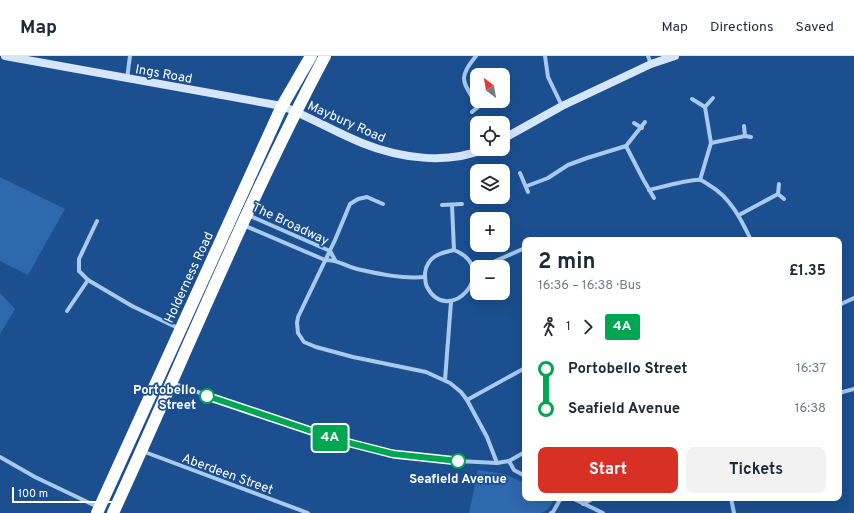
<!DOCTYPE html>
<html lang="en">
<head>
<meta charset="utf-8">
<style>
	:root { --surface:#fff; --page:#f2f2f3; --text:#1f2937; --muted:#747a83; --line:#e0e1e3; --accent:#d93025 }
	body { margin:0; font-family:Overpass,sans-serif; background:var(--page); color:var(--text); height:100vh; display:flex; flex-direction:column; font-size:15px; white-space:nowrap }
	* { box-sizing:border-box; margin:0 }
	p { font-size:13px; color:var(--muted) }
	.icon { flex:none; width:22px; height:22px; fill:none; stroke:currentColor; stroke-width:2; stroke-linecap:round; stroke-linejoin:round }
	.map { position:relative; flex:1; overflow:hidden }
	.side { position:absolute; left:522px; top:181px; width:320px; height:264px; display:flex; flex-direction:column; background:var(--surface); border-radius:8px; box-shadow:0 4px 16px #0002 }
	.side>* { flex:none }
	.badge { padding:0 8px; border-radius:3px; font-size:14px; line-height:26px }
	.needle { width:26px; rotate:329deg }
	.tools { position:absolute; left:470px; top:12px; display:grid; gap:8px }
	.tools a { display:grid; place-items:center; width:40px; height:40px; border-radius:8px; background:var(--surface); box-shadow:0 4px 16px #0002; font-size:20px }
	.scale { position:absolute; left:12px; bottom:10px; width:108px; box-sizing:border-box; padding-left:4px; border:2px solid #fff; border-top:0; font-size:11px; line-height:14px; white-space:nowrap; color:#fff; -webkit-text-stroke:3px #1b4f8f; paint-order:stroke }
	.map>.badge { position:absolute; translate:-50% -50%; box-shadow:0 0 0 2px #fff }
	.legs { display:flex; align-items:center; gap:6px; height:44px; padding:0 16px; font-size:13px }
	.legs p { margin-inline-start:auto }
	.overview { display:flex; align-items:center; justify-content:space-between; height:68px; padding:0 16px }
	h1 { font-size:22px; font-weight:700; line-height:30px }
	.cta { display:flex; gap:8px; margin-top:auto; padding:8px 16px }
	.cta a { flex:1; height:46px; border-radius:8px; background:var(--accent); color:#fff; font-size:16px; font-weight:700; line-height:46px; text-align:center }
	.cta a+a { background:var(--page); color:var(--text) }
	ul { padding:0 16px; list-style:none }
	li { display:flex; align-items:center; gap:14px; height:40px; font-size:15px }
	li i { display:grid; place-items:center; width:6px; height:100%; margin:0 5px; background:currentColor }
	li i::after { content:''; width:10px; height:10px; margin:-5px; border:3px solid; border-radius:50%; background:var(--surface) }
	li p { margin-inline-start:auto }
	li:first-child i { background:linear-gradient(#0000 50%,currentColor 0) }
	li:last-child i { background:linear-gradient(currentColor 50%,#0000 0) }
	header { display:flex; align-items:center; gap:24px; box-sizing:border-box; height:56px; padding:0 20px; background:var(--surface); border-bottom:1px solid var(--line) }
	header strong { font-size:19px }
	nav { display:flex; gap:22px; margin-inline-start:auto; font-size:14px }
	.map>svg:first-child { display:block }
	.green { fill:#2e69ad }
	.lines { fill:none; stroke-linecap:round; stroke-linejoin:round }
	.street { stroke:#a9c9ee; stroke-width:4 }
	.secondary { stroke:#d6e6fa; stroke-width:8 }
	.highway { stroke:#fff; stroke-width:12 }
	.line-1-casing { stroke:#fff; stroke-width:9 }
	.line-1 { stroke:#00a651; stroke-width:6 }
	.stop-1-dot { fill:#fff; stroke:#00a651; stroke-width:2 }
	.labels { text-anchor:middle; stroke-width:3.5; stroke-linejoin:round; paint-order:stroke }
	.street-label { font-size:13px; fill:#fff; stroke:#1b4f8f }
	.stop-label { font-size:13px; font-weight:bold; fill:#fff; stroke:#1b4f8f; text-anchor:end }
</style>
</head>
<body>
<header>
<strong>Map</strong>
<nav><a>Map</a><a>Directions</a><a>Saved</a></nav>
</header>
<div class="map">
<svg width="854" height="457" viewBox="0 0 854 457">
	<rect width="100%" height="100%" fill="#1b4f8f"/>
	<g class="green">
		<path d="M0,121L65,153L28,219L0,205Z"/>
		<path d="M0,237L15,253L0,278Z"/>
		<path d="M478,414L504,418L525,427V442H552L553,446L547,454L541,457H469Z"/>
	</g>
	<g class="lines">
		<g class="street">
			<path d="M545,0L548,21L562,50"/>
			<path d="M648,0L651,8"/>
			<path d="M127,23L130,0"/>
			<path d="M692,43L705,51L713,42"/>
			<path d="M472,56L478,51C464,26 456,24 476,0"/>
			<path d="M634,67L642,72"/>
			<path d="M744,70L745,80"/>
			<path d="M711,87L745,80L751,81"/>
			<path d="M626,90L643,123L654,142"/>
			<path d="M520,117L528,136"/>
			<path d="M700,124L711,87L705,51"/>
			<path d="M779,128L778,138L784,143"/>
			<path d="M527,130L548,122L568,109L587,102L626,90L645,66"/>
			<path d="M649,134C658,132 694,122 701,124C703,125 706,127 709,129C730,141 741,163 751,184"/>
			<path d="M383,148L367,141L358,143L350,148L335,184L298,261L297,267L298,277L304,286L316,291L353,301L426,316L450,327L461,336L467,344L487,381L497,407"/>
			<path d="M442,149L462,148"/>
			<path d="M452,149L454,194"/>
			<path d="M248,159L330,195L335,204"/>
			<path d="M739,159L778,138"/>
			<path d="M97,165L79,203V215L88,224L132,250L180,273"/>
			<path d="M243,169L325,204C340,204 344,210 357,213C379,218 402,223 425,221"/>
			<path d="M454,194C502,213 449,272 427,231C425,227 425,221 425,217C427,201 439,197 454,194Z"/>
			<path d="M482,211L525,192"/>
			<path d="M839,249L854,242"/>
			<path d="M67,255L88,224"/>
			<path d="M445,324L451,246"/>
			<path d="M172,327L338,385L393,398L458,405L497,407L509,405L525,396"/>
			<path d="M839,337L854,333"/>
			<path d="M467,344L525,312"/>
			<path d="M142,395L308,457"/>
			<path d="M0,401L35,421L98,451"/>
			<path d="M509,405L514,414L525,420"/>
			<path d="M572,442L603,457"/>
			<path d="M731,442L734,457"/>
			<path d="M583,448L594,442"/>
			<path d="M551,457L553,456L561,442"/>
		</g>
		<g class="secondary">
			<path d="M5,0L282,50C310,61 335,76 362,87C399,102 447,109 484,93"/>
			<path d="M503,83L562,50L651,8L675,0"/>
		</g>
		<g class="highway">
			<path d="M97,457L282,50L311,0"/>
			<path d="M113,457C183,305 246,148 325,0"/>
		</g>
	</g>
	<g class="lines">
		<defs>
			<path id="line-1" d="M207,340L338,384L393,398L458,405"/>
		</defs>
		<use href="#line-1" class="line-1-casing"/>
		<use href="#line-1" class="line-1"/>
	</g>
	<g class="stop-1-dot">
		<circle cx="207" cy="340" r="7"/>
		<circle cx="458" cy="405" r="7"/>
	</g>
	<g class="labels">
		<g class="street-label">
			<text transform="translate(164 17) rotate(10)" y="5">Ings Road</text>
			<text transform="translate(347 65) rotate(24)" y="5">Maybury Road</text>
			<text transform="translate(291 167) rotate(25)" y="5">The Broadway</text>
			<text transform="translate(188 221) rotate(-65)" y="5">Holderness Road</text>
			<text transform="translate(228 417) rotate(20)" y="5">Aberdeen Street</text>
		</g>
		<g class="stop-label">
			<text x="196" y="338">Portobello<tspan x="196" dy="15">Street</tspan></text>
			<text x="458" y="427" text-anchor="middle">Seafield Avenue</text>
		</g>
	</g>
</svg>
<div class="tools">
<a><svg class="needle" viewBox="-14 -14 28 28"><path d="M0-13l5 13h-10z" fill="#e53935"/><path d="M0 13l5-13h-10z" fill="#747a83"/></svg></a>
<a><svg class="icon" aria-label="locate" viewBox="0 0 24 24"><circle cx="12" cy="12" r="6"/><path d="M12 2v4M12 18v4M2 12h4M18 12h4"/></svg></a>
<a><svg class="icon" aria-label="layers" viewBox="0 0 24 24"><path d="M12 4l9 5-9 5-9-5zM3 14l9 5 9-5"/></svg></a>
<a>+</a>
<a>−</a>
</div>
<div class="scale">100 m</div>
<b class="badge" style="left:330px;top:382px;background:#00a651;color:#fff">4A</b>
<section class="side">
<div class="overview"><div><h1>2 min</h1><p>16:36 – 16:38 · Bus</p></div><b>£1.35</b></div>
<div class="legs"><svg class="icon" aria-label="walk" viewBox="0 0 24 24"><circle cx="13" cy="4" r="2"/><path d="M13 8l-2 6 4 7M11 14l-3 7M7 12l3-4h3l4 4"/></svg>1<svg class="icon" aria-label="forward" viewBox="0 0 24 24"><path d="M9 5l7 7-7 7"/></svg><b class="badge" style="background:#00a651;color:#fff">4A</b></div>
<ul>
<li><i style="color:#00a651"></i><b>Portobello Street</b><p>16:37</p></li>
<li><i style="color:#00a651"></i><b>Seafield Avenue</b><p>16:38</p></li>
</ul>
<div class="cta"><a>Start</a><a>Tickets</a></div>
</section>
</div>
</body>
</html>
